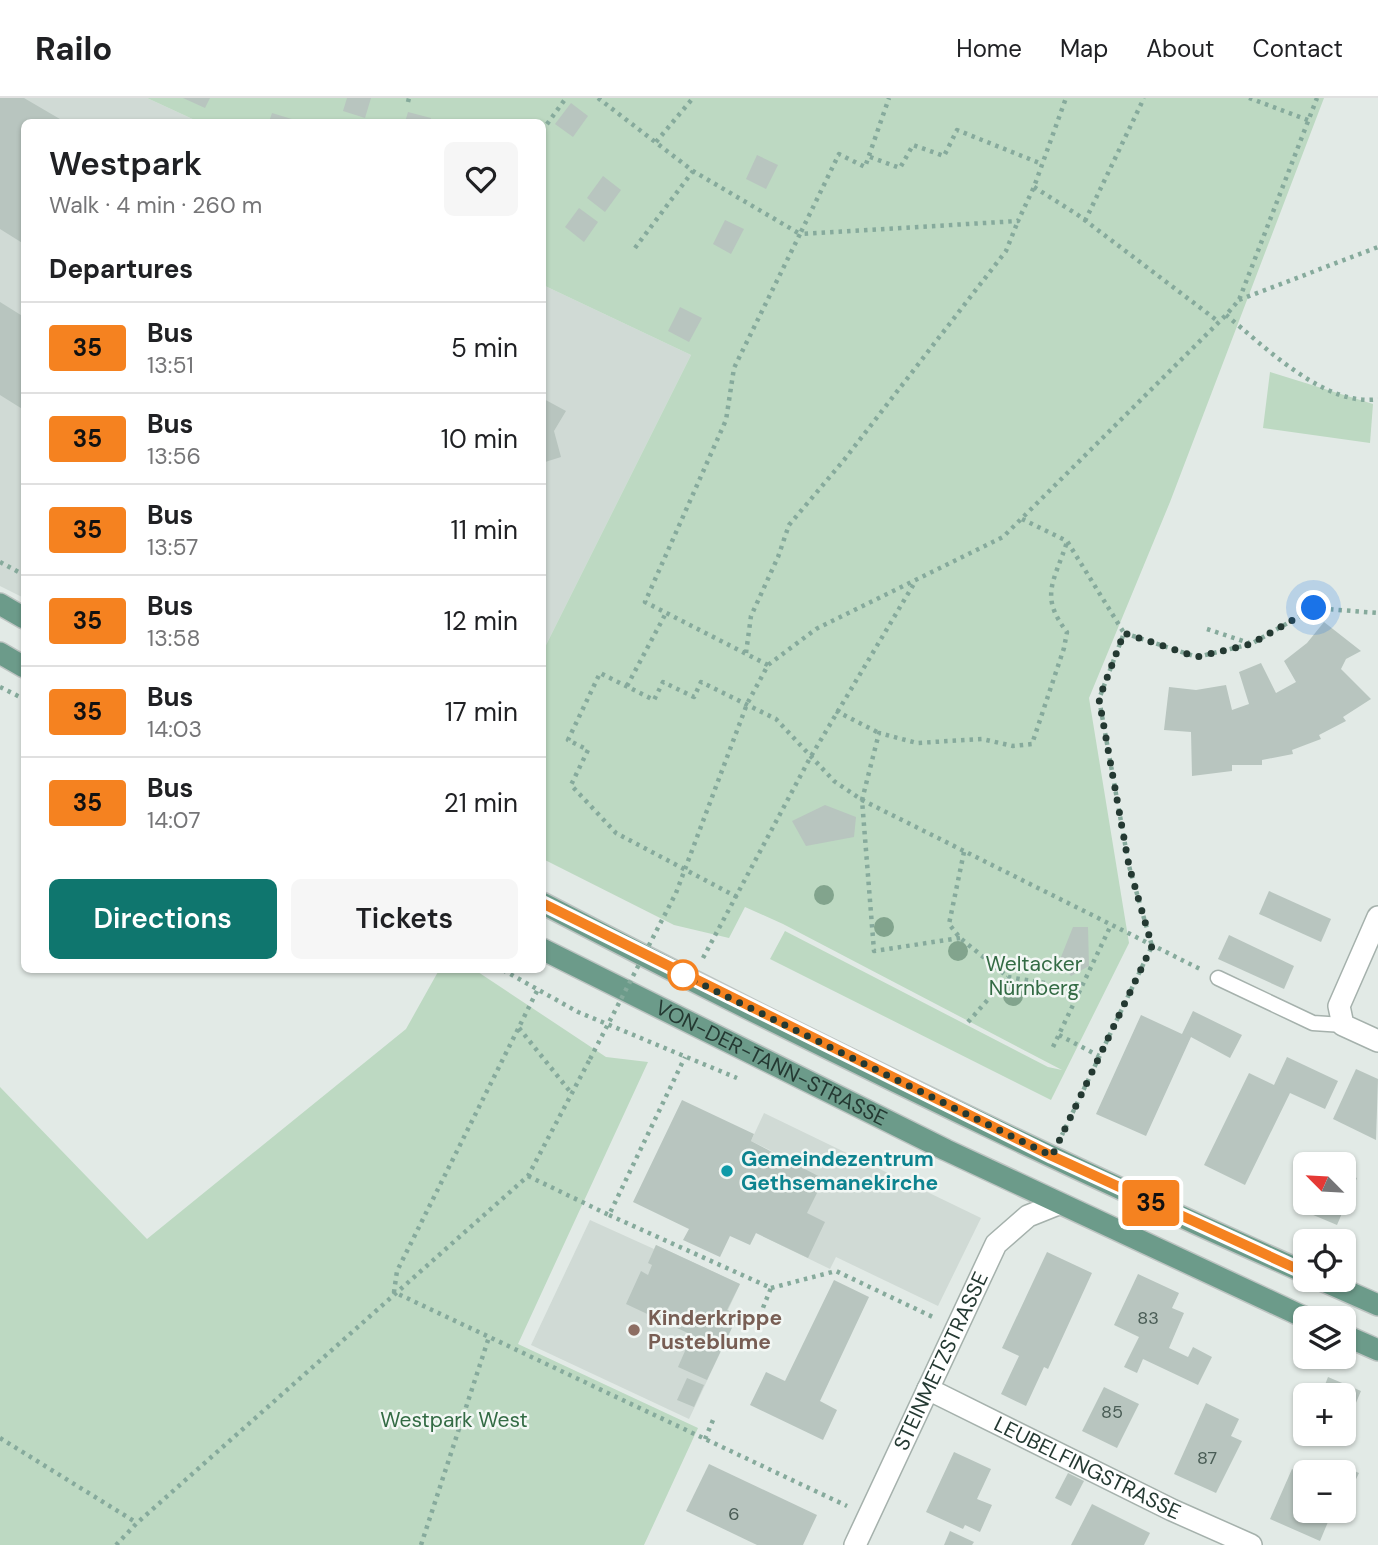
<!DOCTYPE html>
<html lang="en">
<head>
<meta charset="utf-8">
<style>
	:root { --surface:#fff; --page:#f6f6f6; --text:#202124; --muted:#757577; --line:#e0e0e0; --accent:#0f766e }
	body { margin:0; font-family:"DM Sans",sans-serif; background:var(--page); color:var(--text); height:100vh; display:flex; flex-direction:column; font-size:26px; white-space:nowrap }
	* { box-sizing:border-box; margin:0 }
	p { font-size:23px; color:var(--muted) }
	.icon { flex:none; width:38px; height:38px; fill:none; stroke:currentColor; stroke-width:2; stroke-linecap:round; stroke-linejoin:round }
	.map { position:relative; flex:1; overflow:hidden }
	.panel { position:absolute; left:21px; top:21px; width:525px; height:854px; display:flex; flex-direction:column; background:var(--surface); border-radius:10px; box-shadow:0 2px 5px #0004 }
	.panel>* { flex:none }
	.badge { padding:0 14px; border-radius:5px; font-size:24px; line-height:46px }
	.needle { width:46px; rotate:294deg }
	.fabs { position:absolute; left:1293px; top:1054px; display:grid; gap:14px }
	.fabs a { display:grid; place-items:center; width:63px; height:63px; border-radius:10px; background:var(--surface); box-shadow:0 2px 5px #0004; font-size:35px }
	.you { position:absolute; width:35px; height:35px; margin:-18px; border:5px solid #fff; border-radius:50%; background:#1a73e8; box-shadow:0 0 0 10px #1a73e833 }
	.map>.badge { position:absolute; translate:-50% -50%; box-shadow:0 0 0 4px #fff }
	h2 { padding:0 28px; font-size:26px; line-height:63px }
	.round { display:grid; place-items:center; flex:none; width:74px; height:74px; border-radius:10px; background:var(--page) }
	.summary { display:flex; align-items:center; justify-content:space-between; height:119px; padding:0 28px }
	h1 { font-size:33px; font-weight:600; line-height:52px }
	.action { display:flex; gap:14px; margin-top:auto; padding:14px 28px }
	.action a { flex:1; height:80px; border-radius:10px; background:var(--accent); color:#fff; font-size:28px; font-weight:600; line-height:80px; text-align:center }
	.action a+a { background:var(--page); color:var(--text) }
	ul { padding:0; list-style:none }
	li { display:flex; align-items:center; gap:21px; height:91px; padding:0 28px; border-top:2px solid var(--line) }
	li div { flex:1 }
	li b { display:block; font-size:26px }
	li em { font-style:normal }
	li .badge { min-width:77px; font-weight:700; text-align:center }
	header { display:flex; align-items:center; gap:42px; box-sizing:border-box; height:98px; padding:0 35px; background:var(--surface); border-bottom:2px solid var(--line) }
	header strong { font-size:33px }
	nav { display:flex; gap:38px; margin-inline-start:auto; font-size:24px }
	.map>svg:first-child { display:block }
	.built { fill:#d0dad5 }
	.green { fill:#bdd9c2 }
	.building { fill:#b8c5bf }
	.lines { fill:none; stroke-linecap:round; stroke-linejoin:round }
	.lane-casing { stroke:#a5b1ac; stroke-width:17 }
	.street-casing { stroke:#a5b1ac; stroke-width:24 }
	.primary-casing { stroke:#bdc4c2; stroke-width:24 }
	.path { stroke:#86aa9c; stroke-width:4.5; stroke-dasharray:3.5 5; stroke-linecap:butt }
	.lane { stroke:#fff; stroke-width:14 }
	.street { stroke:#fff; stroke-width:21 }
	.primary { stroke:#6c9b8a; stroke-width:21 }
	.path-bridge { stroke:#86aa9c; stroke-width:4.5; stroke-dasharray:3.5 5; stroke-linecap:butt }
	.tree { fill:#82a48d }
	.line-casing { stroke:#fff; stroke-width:16 }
	.line { stroke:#f58220; stroke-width:10 }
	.walk { stroke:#243932; stroke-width:7; stroke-dasharray:0 12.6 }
	.stop-dot { fill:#fff; stroke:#f58220; stroke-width:3.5 }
	.culture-dot { fill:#0f9aa8; stroke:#f2f7f4; stroke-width:2.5 }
	.education-dot { fill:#8d6e63; stroke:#f2f7f4; stroke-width:2.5 }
	.labels { text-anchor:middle; stroke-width:5; stroke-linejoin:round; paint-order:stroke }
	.number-label { font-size:18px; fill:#495c55 }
	.park-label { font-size:21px; fill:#336b44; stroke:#f2f7f4 }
	.street-label { font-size:21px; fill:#243932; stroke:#f2f7f4 }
	.culture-label { font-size:21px; font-weight:bold; fill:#0d838f; stroke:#f2f7f4; text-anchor:start }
	.education-label { font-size:21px; font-weight:bold; fill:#785e54; stroke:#f2f7f4; text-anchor:start }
</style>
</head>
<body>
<header>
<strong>Railo</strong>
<nav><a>Home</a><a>Map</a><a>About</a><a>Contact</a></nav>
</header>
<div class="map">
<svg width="1378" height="1447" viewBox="0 0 1378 1447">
	<rect width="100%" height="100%" fill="#e2eae6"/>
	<g class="built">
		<path d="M0,0H147L199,24H24V500L0,488Z"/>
		<path d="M543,187L691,257L543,553Z"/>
		<path d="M764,1015L981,1120L938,1208L836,1159L830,1171L756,1135L792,1063L751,1043Z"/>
		<path d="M590,1122L654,1151L656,1147L740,1186L728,1212L738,1217L689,1321L531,1247Z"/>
	</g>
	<g class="green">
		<path d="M147,0H1324L1170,404L1089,600L1129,845L1051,1002L770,861L785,833L1048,969L1062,972L783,826L745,809L729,840L674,827L543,761V553L691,257L543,187L542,24H199Z"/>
		<path d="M1270,274L1373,306L1370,345L1263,330Z"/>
		<path d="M439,872H475L606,959L648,964L518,1246L698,1330L644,1447H0V989L147,1141L406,931Z"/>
	</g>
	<g class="building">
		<path d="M0,0H24L65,24H24V146L0,131Z"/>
		<path d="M183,0H210L205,10Z"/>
		<path d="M347,0H371L365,20L343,13Z"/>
		<path d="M571,5L588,18L573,39L555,26Z"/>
		<path d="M408,14L431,20L430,24H405Z"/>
		<path d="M272,15L295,22V24H269Z"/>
		<path d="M757,57L778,67L766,91L746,81Z"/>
		<path d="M603,78L621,92L605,114L587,100Z"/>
		<path d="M579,110L598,124L584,144L565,129Z"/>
		<path d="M725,122L744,131L731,156L713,146Z"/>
		<path d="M0,204L24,219V312L0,297Z"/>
		<path d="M680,209L702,220L689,244L668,233Z"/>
		<path d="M542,300L566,313L554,333L561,359L542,365Z"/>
		<path d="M1324,524L1361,553L1346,561L1341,571L1371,601L1343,619L1346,623L1319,637L1321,641L1292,652L1293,656L1262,662V667H1232V673L1192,678L1191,634L1164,632L1169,589L1196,592L1226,587L1232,612L1249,606L1239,574L1261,565L1276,595L1296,584L1284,563L1307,545Z"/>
		<path d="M825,707L856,719L854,739L806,748L792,723Z"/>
		<path d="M1269,793L1331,821L1321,844L1259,816Z"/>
		<path d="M1073,829H1088L1089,868L1071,878L1059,864Z"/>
		<path d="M1229,837L1294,868L1284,891L1218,861Z"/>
		<path d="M1193,913L1242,937L1230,960L1191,939L1146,1038L1096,1016L1141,917L1182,936Z"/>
		<path d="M1287,959L1338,983L1325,1011L1290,995L1245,1087L1204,1067L1249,975L1274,987Z"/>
		<path d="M1356,971L1378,981L1376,1042L1333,1021Z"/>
		<path d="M682,1002L754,1036L751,1043L824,1081L807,1115L825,1124L808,1160L756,1135L750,1147L730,1138L720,1159L683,1142L689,1131L633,1104Z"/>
		<path d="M1344,1074L1357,1080L1337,1127L1299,1111L1306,1096V1104H1344Z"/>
		<path d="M656,1147L740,1186L727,1212L738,1217L707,1282L678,1269L692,1237L626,1206L641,1173L648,1177L652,1167L648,1165Z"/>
		<path d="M1047,1154L1092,1175L1048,1271L1044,1269L1026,1308L1001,1296L1019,1258L1002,1250Z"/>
		<path d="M1138,1176L1179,1195L1172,1210L1184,1215L1169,1250L1188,1259L1193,1249L1212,1259L1198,1287L1143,1261L1137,1275L1124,1269L1139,1239L1114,1227Z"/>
		<path d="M834,1182L869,1199L820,1303L837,1312L823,1342L750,1307L766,1274L785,1283Z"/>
		<path d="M1328,1279L1361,1293L1344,1333V1297H1321Z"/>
		<path d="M687,1280L704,1287L694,1309L677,1302Z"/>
		<path d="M1104,1289L1139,1306L1117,1350L1082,1333Z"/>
		<path d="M1206,1305L1239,1321L1231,1338L1242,1343L1216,1395L1174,1376Z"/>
		<path d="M954,1354L991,1371L977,1401L992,1407L980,1434L965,1427L963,1431L926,1414Z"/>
		<path d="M1332,1364L1359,1375L1349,1396L1344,1394V1374H1328Z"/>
		<path d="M709,1366L817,1417L803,1447H757L686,1413Z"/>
		<path d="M1292,1371L1306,1377V1412H1333L1320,1443L1270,1421Z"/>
		<path d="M1068,1375L1084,1383L1071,1408L1055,1400Z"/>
		<path d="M1092,1406L1150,1435L1144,1447H1071Z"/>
		<path d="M950,1433L974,1444L972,1447H944Z"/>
	</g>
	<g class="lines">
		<defs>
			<path id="lane" d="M1218,880L1313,925L1343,927"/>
			<g id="street">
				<path d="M1378,819L1339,908L1343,927L1378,943"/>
				<path id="s1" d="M928,1291L1172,1412L1251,1447"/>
				<path id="s2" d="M855,1447L996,1146L1028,1118L1058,1106"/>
			</g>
			<g id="primary">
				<path d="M0,506L24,520"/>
				<path d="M0,555L24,569"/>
				<path d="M542,805C793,936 1047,1060 1306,1175"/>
				<path id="s3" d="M542,851L946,1052L1306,1220"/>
				<path d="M1319,1181L1378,1207"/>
				<path d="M1344,1237L1378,1252"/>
			</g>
		</defs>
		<use href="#lane" class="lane-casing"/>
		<use href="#street" class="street-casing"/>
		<use href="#primary" class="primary-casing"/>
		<g class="path">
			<path d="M598,0L693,73L800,136L839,56L865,69L889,0"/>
			<path d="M1249,0L1308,22"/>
			<path d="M408,4L409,0"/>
			<path d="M542,33L566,0"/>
			<path d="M656,44L693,0"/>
			<path d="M870,59L900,70L913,47L944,58L957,32L1042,66"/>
			<path d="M1034,89L1078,117L1219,224"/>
			<path d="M1085,123L1144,0"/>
			<path d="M635,150L693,73"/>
			<path d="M1239,202L1378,149"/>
			<path d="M1226,217C1264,248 1326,310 1378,301"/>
			<path d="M1022,421L1067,443L1124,535L1099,601L1129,768L1152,848L1062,1037"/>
			<path d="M0,464L24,477"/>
			<path d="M1207,531L1249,545"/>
			<path d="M1124,535L1197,559L1251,546L1314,510L1378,515"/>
			<path d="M746,555L751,518L778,459L789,427L844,362L1006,153L1018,123"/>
			<path d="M768,567L645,504L726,322L734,270L800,136L1018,123L1034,89L1066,0"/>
			<path d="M627,588L666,515"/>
			<path d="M0,589L24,601"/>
			<path d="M836,613L879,635"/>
			<path d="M964,754L949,826L960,840L1008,879L1081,891"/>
			<path d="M676,795L747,606L768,567L816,531L1003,439L1226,217L1239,202L1317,0"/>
			<path d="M737,799L616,735L571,687L588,652L568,642L600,575L654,602L663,584L694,599L701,584L776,621L834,683L862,702L1200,871"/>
			<path d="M960,840L874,853L862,702L879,635L917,645L982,641L1013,648L1032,646L1064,550L1067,534C1039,498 1054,484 1067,444"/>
			<path d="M703,860L810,660L915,484"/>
			<path d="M503,872L578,914L737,980"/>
			<path d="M537,893L397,1173L394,1194L847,1408"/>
			<path d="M968,924L1008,879"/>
			<path d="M519,930L572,996"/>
			<path d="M1059,937L1099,958"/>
			<path d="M1053,949L1111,827"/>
			<path d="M528,1078L609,1117L685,959"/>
			<path d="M609,1117L771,1190L758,1222"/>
			<path d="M771,1190L836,1173L935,1220"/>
			<path d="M0,1340L137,1425"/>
			<path d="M705,1341L713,1322"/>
			<path d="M116,1447L137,1425L528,1078L590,961"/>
			<path d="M421,1447L489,1239"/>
		</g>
		<use href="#lane" class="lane"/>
		<use href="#street" class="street"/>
		<use href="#primary" class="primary"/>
		<path class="path-bridge" d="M590,961L676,795"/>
	</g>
	<g class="tree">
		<circle cx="824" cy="797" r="10"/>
		<circle cx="884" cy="829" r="10"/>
		<circle cx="958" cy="853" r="10"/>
		<circle cx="1013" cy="898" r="10"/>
	</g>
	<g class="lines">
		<defs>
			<path id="line" d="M542,805L1052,1058L1306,1175"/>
		</defs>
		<use href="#line" class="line-casing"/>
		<use href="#line" class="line"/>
		<path class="walk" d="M683,877L1052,1058L1152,848L1129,768L1099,601L1124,535L1197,559L1251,546L1314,510"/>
	</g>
	<circle class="stop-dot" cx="683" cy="877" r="14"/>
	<circle class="culture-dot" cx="727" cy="1073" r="7"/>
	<circle class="education-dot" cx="634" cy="1232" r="7"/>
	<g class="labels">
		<g class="number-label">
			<text x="1148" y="1226">83</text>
			<text x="1112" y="1320">85</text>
			<text x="1207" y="1366">87</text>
			<text x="734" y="1422">6</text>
		</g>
		<g class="park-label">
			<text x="1034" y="873">Weltacker<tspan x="1034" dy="24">Nürnberg</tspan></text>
			<text x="454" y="1329">Westpark West</text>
		</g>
		<g class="street-label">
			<text dy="7" stroke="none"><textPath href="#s3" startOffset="256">VON-DER-TANN-STRASSE</textPath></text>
			<text dy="7" stroke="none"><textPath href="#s2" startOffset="203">STEINMETZSTRASSE</textPath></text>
			<text dy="7" stroke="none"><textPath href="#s1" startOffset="178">LEUBELFINGSTRASSE</textPath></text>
		</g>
		<g class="culture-label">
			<text x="741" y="1068">Gemeindezentrum<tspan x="741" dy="24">Gethsemanekirche</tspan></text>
		</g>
		<g class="education-label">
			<text x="648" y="1227">Kinderkrippe<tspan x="648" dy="24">Pusteblume</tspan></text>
		</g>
	</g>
</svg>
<div class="fabs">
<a><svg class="needle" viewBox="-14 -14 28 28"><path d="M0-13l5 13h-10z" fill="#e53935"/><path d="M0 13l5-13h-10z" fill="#757577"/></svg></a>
<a><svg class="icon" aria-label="locate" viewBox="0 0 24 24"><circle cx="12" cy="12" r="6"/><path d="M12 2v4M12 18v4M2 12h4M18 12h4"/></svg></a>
<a><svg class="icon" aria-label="layers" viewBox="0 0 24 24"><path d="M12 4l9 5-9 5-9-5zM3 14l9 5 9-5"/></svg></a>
<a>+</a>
<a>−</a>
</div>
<div class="you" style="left:1314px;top:510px"></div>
<b class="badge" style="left:1151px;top:1105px;background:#f58220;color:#111">35</b>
<section class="panel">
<div class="summary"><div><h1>Westpark</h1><p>Walk · 4 min · 260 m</p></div><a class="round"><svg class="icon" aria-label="heart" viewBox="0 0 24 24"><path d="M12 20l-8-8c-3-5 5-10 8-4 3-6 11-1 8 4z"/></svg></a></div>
<h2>Departures</h2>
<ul>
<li><span class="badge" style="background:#f58220;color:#111">35</span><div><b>Bus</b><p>13:51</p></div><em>5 min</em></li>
<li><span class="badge" style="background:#f58220;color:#111">35</span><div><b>Bus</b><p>13:56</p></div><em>10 min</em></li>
<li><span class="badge" style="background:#f58220;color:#111">35</span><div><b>Bus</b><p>13:57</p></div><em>11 min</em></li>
<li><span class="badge" style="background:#f58220;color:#111">35</span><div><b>Bus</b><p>13:58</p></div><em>12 min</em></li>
<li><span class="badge" style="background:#f58220;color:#111">35</span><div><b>Bus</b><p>14:03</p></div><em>17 min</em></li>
<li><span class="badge" style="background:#f58220;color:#111">35</span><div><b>Bus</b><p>14:07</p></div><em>21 min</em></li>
</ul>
<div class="action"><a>Directions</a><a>Tickets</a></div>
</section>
</div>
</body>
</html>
